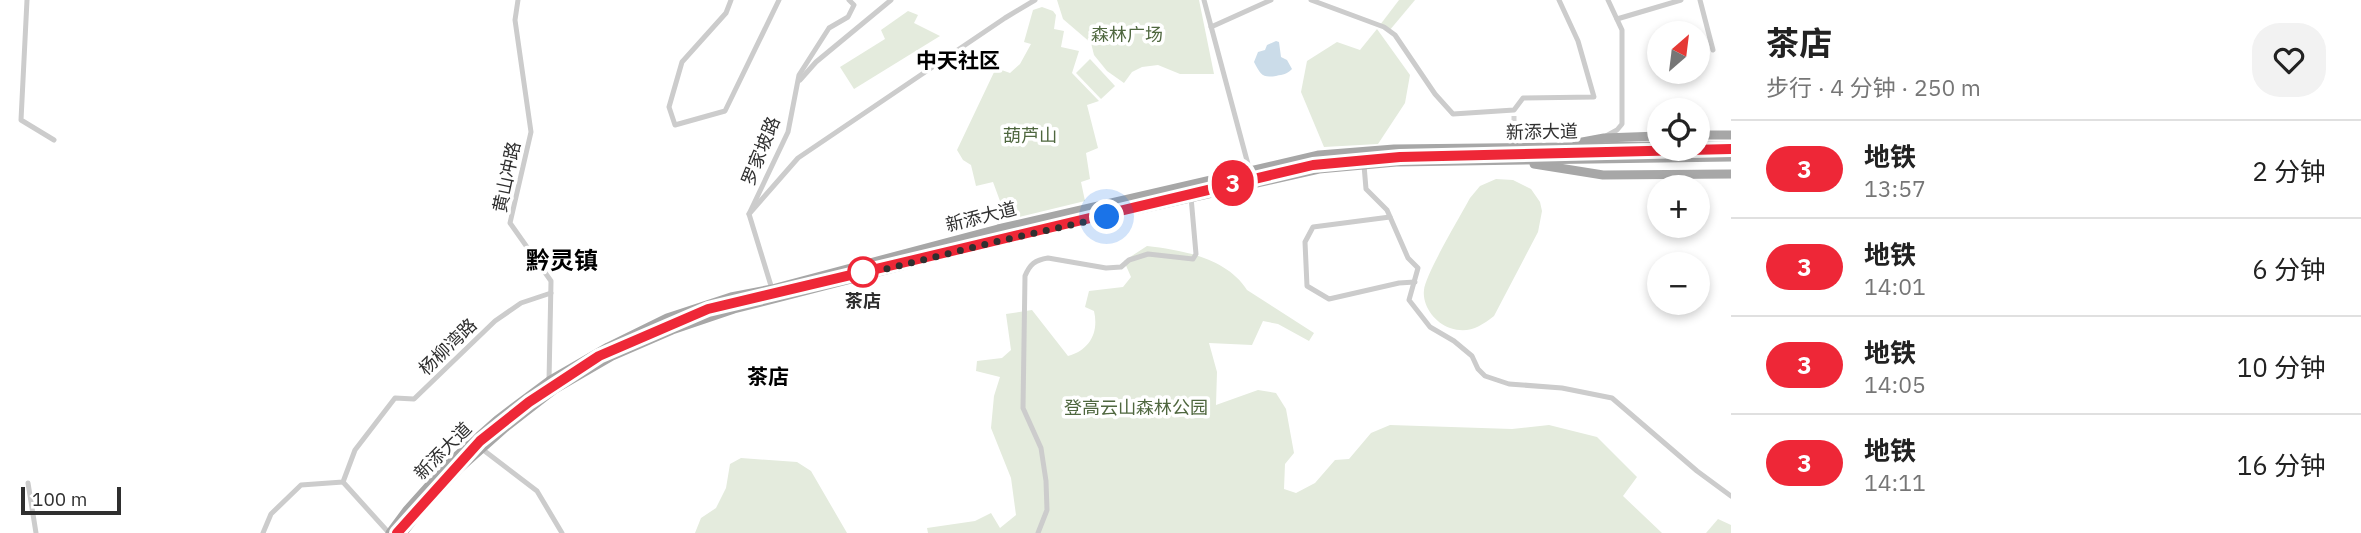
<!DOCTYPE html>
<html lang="zh">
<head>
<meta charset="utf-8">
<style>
	:root { --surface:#fff; --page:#f2f2f2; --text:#222; --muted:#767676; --line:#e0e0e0 }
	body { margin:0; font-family:"IBM Plex Sans","Noto Sans SC",sans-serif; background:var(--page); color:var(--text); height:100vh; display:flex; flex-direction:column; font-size:26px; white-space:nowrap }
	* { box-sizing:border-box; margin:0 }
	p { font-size:23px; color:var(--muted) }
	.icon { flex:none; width:38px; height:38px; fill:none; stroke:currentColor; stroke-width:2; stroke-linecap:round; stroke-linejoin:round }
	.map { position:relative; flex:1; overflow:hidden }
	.panel { display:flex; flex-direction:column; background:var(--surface); width:630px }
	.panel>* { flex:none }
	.badge { padding:0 14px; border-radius:23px; font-size:24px; line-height:46px }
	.needle { width:46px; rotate:28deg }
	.controls { position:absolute; left:1647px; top:21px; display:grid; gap:14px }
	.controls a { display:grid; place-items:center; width:63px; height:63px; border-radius:50%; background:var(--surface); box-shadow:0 4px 10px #0003; font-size:35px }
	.scale { position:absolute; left:21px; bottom:18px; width:100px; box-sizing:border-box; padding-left:7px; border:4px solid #2f2f2f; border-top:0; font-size:19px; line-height:24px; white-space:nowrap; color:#2f2f2f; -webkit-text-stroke:5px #fff; paint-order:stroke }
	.you { position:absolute; width:35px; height:35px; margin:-18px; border:5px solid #fff; border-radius:50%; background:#1a73e8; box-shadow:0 0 0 10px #1a73e833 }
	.map>.badge { position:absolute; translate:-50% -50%; box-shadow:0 0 0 4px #fff }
	.round { display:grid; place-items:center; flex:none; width:74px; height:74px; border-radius:28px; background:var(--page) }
	.head { display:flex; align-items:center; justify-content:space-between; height:119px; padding:0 35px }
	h1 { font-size:33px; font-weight:700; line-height:52px }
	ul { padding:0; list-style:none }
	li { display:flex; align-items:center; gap:21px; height:98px; padding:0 35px; border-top:2px solid var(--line) }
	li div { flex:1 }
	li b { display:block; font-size:26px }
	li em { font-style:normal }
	li .badge { min-width:77px; font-weight:700; text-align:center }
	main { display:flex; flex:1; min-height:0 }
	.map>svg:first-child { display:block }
	.green { fill:#e4ebdd }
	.water { fill:#cbdce9 }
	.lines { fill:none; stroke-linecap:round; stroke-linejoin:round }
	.minor-tunnel { stroke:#d5d5d5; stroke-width:5; stroke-dasharray:5 2.5; stroke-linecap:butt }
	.minor { stroke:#ccc; stroke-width:5 }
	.primary { stroke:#a7a7a7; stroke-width:9 }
	.line-casing { stroke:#fff; stroke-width:16 }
	.line { stroke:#ee2737; stroke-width:10 }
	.walk { stroke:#2f2f2f; stroke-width:7; stroke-dasharray:0 12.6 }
	.stop-dot { fill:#fff; stroke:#ee2737; stroke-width:3.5 }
	.labels { text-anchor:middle; stroke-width:7; stroke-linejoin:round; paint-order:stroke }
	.park-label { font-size:18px; fill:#4f673f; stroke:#fff }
	.street-label { font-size:18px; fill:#2f2f2f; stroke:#fff }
	.stop-label { font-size:18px; font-weight:bold; fill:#2f2f2f; stroke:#fff }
	.quarter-label { font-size:21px; font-weight:bold; fill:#000; stroke:#fff }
	.district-label { font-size:24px; font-weight:bold; fill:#000; stroke:#fff }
</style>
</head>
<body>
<main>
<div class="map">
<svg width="1731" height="533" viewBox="0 0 1731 533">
	<rect width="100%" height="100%" fill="#fff"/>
	<g class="green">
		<path d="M1057,0H1199L1214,74H1180L1158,65L1142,67L1132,72L1124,83L1107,71L1094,55L1091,43L1063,19Z"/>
		<path d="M1399,0H1415L1389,31L1380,25Z"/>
		<path d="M1042,7L1053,11L1056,15L1054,29L1064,31L1061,47L1079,51L1072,73L1099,101L1087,105L1098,148L1086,153L1090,179L1081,182L1085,201L1007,220L993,182L976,186L971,165L963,160L957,150L996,68L1010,73L1020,64L1031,44L1024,42L1033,10Z"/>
		<path d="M908,11L918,15L914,23L940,36L854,89L840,67L885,39L881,30Z"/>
		<path d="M1377,29L1410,75L1405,103L1378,144L1324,147L1301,92L1307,61L1337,42L1360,50Z"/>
		<path d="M1090,59L1115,86L1101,99L1076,73Z"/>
		<path d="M1496,179L1513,180L1531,189L1540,202L1542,211L1538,232L1494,316C1480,327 1468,334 1450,328C1435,323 1422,306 1424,290C1425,275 1461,215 1470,198L1480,186Z"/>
		<path d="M1147,246C1182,250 1227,258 1247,290L1314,333L1309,341L1278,324L1263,321L1252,345L1209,343L1217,372L1216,405L1258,390L1276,393L1286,409L1294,453L1285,464L1284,489L1296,493L1315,483L1335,460L1349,459L1371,433L1390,425L1512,429L1549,425L1597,437L1637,477L1623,496L1662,533H928L927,528L975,521L991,513L1000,528L1016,515L1011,478L991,428L994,396L1000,377L976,371L977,361L1002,358L1011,350L1006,314L1032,310L1068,356C1090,350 1099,332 1094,311L1085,307L1089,291L1123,287L1131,277L1124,261Z"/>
		<path d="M741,458L797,462L811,471L847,533H695L701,518L716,508L726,488L730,464Z"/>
		<path d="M1718,519L1731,525V533H1706Z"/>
	</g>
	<path class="water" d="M1276,41L1279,42L1281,57L1287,60L1292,69C1286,75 1284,74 1276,76C1262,78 1261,75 1254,62L1258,52L1265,50L1267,45Z"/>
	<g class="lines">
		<path class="minor-tunnel" d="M1514,116V130"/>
		<g class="minor">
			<path d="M27,0L21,120L54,140"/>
			<path d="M518,0L515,20L531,132L510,223L551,281L549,381L555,389"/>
			<path d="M731,0L726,13L682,62L669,107L675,125L725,111L779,0"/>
			<path d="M1204,0L1253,183"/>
			<path d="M1311,0L1384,27L1395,35L1435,94L1453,114L1514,110L1523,98L1594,97L1578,41L1559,0"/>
			<path d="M1700,0L1713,50"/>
			<path d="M1617,19L1681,0"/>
			<path d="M1211,27L1271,0"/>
			<path d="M800,80L816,62L891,0"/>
			<path d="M1514,130V148"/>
			<path d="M1606,136L1617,130L1622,124V30L1608,0"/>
			<path d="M1364,165L1366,189L1387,210L1408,258L1418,268L1409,300L1430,327L1454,341L1472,356L1478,369L1485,376L1509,384L1562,388L1612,398L1697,471L1731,496"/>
			<path d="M749,214L798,158L1005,18L1035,0"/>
			<path d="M1390,217L1313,227L1305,242L1307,286L1329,299L1399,283L1415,282"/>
			<path d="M772,289L749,214L788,132L799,75L829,28L848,17L854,5L849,0"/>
			<path d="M482,449L537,491L562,533"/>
			<path d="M343,482L389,533"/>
			<path d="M28,483L36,533"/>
			<path d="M263,533L271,514L301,485L343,482L355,450L395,398L414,399L495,321L521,303L551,293"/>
			<path d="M1038,533L1047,510L1046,481L1041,448L1023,408L1025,276C1030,264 1035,260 1048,258L1106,268L1121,267L1129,260L1148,254L1193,259L1196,254L1191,197"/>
		</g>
		<g class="primary">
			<path d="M1698,135H1731"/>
			<path d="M1577,143L1604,138L1659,136"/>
			<path d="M1698,146H1731"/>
			<path d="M1534,164L1603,175L1731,174"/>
			<path d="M390,533L407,510L451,461L497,420L549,381L608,347L667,318L731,297L772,289L998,229L1319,155L1394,149L1659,146"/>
			<path d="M403,533L416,516L459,469L505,428L555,389L612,356L672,330L734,309L999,241L1319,169L1396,162L1731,157"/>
		</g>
	</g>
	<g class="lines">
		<defs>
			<path id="line" d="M397,533L480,441L529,402L599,356L708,309L1313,165L1400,157L1731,149"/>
		</defs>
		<use href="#line" class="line-casing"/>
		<use href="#line" class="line"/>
		<path class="walk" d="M863,272L866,274L999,241L1107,217"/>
	</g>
	<circle class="stop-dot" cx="863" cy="272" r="14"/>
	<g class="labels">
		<g class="park-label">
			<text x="1127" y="41">森林广场</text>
			<text x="1030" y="142">葫芦山</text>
			<text x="1136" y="414">登高云山森林公园</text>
		</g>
		<g class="street-label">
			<text transform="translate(1542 132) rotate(-1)" y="6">新添大道</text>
			<text transform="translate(761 151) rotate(-68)" y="6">罗家坡路</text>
			<text transform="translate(507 177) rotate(-78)" y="6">黄山冲路</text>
			<text transform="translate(981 217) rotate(-14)" y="6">新添大道</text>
			<text transform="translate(448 347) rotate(-44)" y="6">杨柳湾路</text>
			<text transform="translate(443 451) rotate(-45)" y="6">新添大道</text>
		</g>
		<g class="stop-label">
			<text x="863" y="307">茶店</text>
		</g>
		<g class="quarter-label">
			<text x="958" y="68">中天社区</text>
			<text x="768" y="384">茶店</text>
		</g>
		<g class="district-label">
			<text x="562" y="269">黔灵镇</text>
		</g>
	</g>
</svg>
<div class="controls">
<a><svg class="needle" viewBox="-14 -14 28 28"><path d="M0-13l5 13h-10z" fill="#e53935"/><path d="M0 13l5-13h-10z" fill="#767676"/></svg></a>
<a><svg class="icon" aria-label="locate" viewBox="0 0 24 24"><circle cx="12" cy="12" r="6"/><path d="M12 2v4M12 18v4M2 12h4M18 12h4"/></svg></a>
<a>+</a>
<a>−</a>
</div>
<div class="scale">100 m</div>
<div class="you" style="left:1107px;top:217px"></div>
<b class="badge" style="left:1233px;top:183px;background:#ee2737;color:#fff">3</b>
</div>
<section class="panel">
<div class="head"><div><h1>茶店</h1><p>步行 · 4 分钟 · 250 m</p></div><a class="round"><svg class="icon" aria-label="heart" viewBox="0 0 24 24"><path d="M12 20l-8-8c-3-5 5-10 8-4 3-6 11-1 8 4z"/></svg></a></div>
<ul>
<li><span class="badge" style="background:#ee2737;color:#fff">3</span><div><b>地铁</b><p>13:57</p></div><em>2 分钟</em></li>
<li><span class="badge" style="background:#ee2737;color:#fff">3</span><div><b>地铁</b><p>14:01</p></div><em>6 分钟</em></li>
<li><span class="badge" style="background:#ee2737;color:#fff">3</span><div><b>地铁</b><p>14:05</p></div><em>10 分钟</em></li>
<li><span class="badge" style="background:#ee2737;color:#fff">3</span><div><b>地铁</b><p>14:11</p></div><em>16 分钟</em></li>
</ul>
</section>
</main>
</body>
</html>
